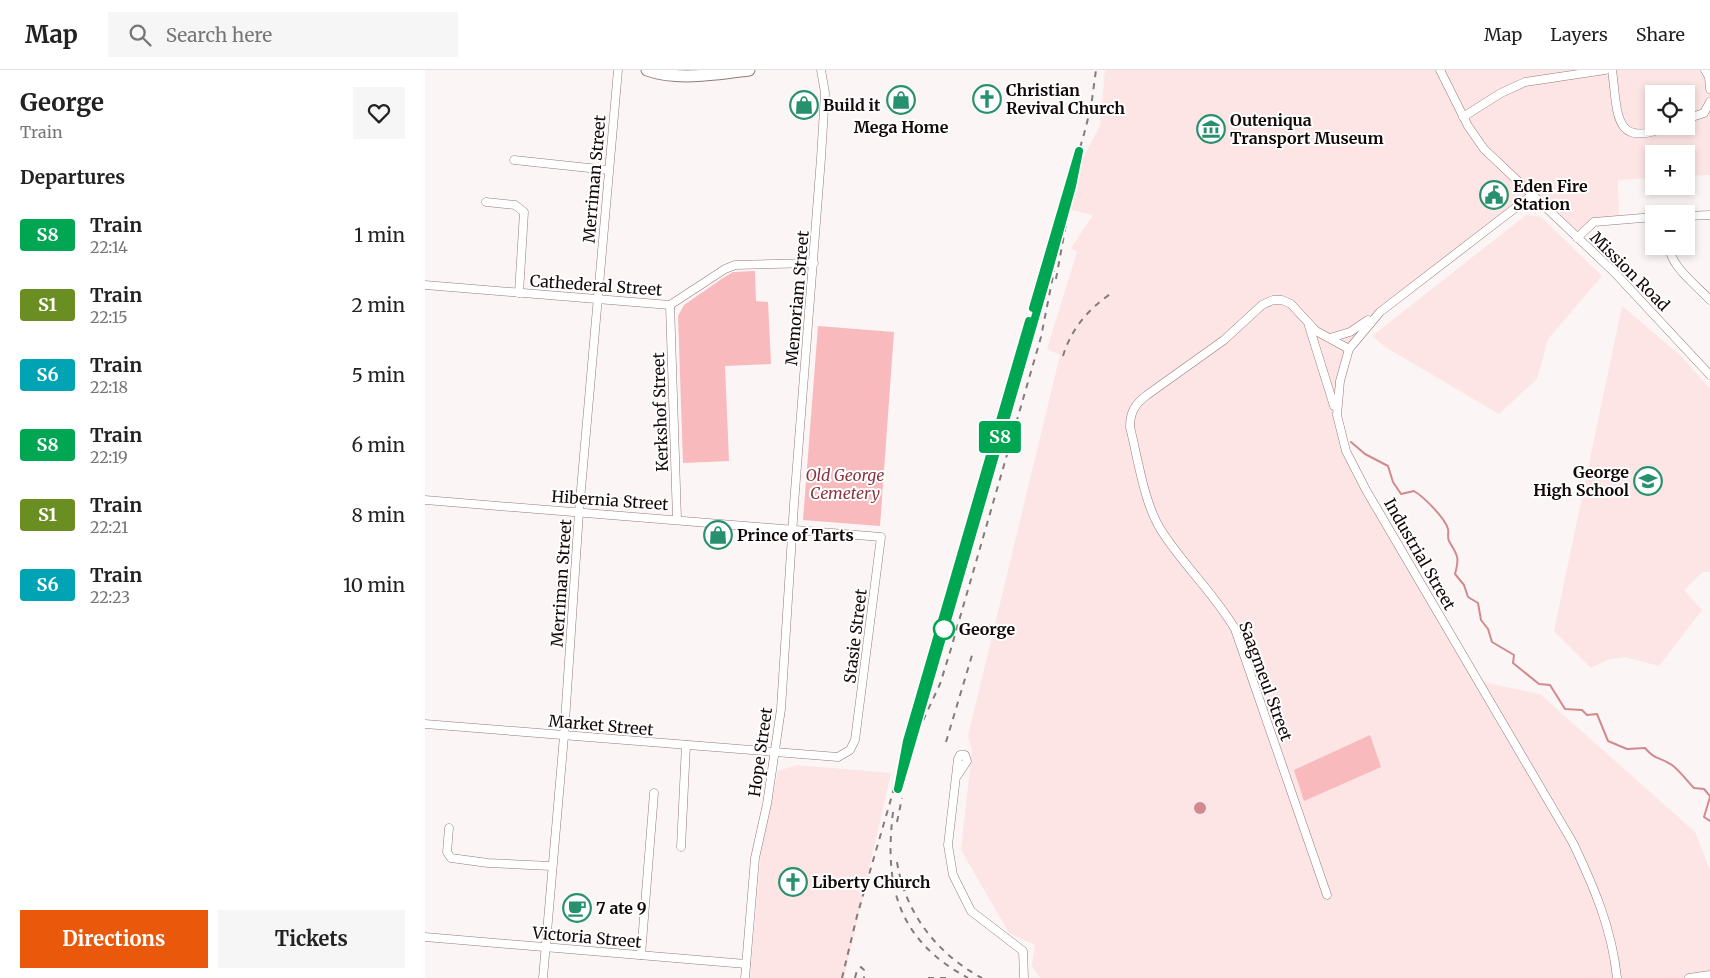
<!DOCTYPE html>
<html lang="en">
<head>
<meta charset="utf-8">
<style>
	:root { --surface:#fff; --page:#f6f6f6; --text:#222; --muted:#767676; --line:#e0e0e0; --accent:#ea580c }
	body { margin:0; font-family:Merriweather,serif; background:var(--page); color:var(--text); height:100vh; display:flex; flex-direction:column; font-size:19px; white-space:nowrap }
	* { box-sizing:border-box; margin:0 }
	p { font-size:16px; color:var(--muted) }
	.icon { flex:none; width:28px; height:28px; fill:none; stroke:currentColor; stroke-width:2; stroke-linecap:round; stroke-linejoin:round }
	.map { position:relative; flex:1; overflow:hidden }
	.details { display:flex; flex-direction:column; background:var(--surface); width:425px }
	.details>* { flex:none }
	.badge { padding:0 10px; border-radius:4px; font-size:18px; line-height:32px }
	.controls { position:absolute; left:1220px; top:15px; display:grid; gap:10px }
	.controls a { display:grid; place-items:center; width:50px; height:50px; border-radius:0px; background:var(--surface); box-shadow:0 2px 8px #0003; font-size:25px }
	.map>.badge { position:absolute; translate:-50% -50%; box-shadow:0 0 0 2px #fff }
	h2 { padding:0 20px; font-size:19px; line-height:45px }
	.round { display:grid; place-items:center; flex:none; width:52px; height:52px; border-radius:0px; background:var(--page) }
	.summary { display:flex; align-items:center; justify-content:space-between; height:85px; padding:0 20px }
	h1 { font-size:24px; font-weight:700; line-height:38px }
	.action { display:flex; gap:10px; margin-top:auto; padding:10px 20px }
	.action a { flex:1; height:58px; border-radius:0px; background:var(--accent); color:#fff; font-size:20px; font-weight:700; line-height:58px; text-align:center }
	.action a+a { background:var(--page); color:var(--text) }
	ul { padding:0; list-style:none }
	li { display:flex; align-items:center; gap:15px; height:70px; padding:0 20px }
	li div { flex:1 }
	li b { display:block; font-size:19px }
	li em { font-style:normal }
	li .badge { min-width:55px; font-weight:700; text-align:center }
	header { display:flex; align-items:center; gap:30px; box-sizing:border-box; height:70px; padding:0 25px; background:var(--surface); border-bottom:1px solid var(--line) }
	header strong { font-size:24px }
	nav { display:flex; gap:28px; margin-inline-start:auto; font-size:18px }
	.search { width:350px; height:45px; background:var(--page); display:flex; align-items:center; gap:12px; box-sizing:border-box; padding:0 18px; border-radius:0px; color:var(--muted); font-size:19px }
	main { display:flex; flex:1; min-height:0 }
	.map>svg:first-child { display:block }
	.built { fill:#fde5e5; fill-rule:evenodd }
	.green { fill:#f8babc }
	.water { fill:#d18b8f }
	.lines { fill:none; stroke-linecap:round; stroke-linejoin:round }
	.stream { stroke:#d18b8f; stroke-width:2 }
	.minor-casing { stroke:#967a7a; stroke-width:9 }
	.highway-casing { stroke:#967a7a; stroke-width:13 }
	.minor { stroke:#fff; stroke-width:8 }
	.highway { stroke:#fff; stroke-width:11 }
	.rail { stroke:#847b7c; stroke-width:2; stroke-dasharray:6 6; stroke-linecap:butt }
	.line-casing { stroke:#fff; stroke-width:11 }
	.line { stroke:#00a651; stroke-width:8 }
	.stop-dot { fill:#fff; stroke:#00a651; stroke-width:2.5 }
	.labels { text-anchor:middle; stroke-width:4; stroke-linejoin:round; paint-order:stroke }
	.poi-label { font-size:16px; font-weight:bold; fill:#13090a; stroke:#fff; text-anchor:start }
	.street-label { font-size:16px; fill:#13090a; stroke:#fff }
	.park-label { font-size:16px; font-style:italic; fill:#8b3640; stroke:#fff }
	.stop-label { font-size:16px; font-weight:bold; fill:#13090a; stroke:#fff; text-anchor:start }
</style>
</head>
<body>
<header>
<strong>Map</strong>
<div class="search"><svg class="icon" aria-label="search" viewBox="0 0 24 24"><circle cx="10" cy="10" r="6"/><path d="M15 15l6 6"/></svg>Search here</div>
<nav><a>Map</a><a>Layers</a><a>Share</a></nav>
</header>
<main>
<section class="details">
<div class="summary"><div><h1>George</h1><p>Train</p></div><a class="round"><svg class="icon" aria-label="heart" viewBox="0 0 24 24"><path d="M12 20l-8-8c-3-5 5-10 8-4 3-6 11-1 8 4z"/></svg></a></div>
<h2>Departures</h2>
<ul>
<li><span class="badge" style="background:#00a651;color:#fff">S8</span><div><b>Train</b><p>22:14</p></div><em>1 min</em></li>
<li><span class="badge" style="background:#6b8e23;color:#fff">S1</span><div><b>Train</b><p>22:15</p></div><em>2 min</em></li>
<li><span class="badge" style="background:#00a3b4;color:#fff">S6</span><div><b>Train</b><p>22:18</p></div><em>5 min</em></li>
<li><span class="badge" style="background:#00a651;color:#fff">S8</span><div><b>Train</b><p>22:19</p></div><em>6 min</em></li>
<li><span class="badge" style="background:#6b8e23;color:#fff">S1</span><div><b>Train</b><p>22:21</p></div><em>8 min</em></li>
<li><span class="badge" style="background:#00a3b4;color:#fff">S6</span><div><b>Train</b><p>22:23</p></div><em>10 min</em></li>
</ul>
<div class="action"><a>Directions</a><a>Tickets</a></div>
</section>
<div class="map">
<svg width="1285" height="908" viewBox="0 0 1285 908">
	<rect width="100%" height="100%" fill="#fbf5f5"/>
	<g class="built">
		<path d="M680,0H1285V105L1261,106V84H1229V108L1193,110L1194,149L1169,152L1152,168L1107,126L955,242L924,279L913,325L921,381L1053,611L1115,624L1270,762L1285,800V908H615L607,896L610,875L584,863L536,780L547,680L543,666L635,285L622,279L652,182L646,178L668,145L646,140L654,95L675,56ZM1229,24H1261V56H1229Z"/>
		<path d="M1101,145L1116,147L1177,206L1123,269L1112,309L1074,344L960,277L947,266Z"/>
		<path d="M1197,236L1257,287L1285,319V502H1278L1259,520L1277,540L1234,596L1200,587L1182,590L1166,598L1129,561Z"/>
		<path d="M372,695L466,703L419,908H325L336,781L353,701Z"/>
	</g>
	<g class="green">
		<path d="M330,201L331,231L343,232L346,294L300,296L304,391L258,393L253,246L259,235L298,208L308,202Z"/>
		<path d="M393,256L469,262L455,456L378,450Z"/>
		<path d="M945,665L956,697L879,731L869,700Z"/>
	</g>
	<circle class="water" cx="775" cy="738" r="6"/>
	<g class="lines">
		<g class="stream">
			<path d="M926,372L940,384L963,396L968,412L976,424L989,421C999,427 1020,448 1023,459C1024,463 1022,467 1024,471C1032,485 1035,486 1030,504L1039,515L1043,527L1053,533L1056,550L1063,559L1067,572L1089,585L1088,593L1114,614L1125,615L1140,639L1157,640L1162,645L1172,644L1183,671L1202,679L1220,678C1230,690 1235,687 1247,695C1255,701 1262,711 1269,718L1279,719L1285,726"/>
			<path d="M1285,727L1279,747L1285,751"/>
		</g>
		<defs>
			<g id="minor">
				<path d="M1015,0L1043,56L1059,79L1189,202L1285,305"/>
				<path d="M1187,0C1193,41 1187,81 1243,56"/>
				<path d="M1280,0L1284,7L1285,19"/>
				<path d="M1038,47L1076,23L1100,12L1180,0"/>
				<path d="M1261,49L1279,43L1285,32"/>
				<path d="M89,90L183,100"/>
				<path d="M1107,125L955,242L924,279L915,311L912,345L921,381L941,420L1148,773C1169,817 1187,859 1192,908"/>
				<path d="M61,132L90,135L99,142L94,223"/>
				<path d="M1261,146L1285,145"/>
				<path d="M1152,168L1169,152L1229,147"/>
				<path d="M1244,176C1245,196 1272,216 1285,230"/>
				<path d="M0,215L245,235L300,199L310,195L389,193"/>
				<path d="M245,235L252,449"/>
				<path d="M884,256L909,336"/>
				<path d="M905,268L925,262L943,250"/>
				<path d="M0,430L456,467L430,670L425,680L413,687L0,654"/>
				<path d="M532,706L542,691L540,685H535L533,689L523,775L528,805L546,841L598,881L599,908"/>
				<path d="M24,758L22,782L26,788L63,793L126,796"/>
				<path d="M256,777L261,675"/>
				<path d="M902,825L810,559C789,523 758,495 736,460C719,433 713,389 705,357C705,342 710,334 722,325L799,270L837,235L848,230H857L866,234L891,261L924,279"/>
				<path d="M0,867L321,894"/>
				<path d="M216,885L229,723"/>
				<path d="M118,908L139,666L154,442L193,0"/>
				<path d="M320,908L330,788L342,734L356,639L369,434L396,88L400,23L396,0"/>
				<path d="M1264,908L1285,905"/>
			</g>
			<path id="highway" d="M222,0C252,11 293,4 324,0"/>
		</defs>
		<use href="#minor" class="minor-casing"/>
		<use href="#highway" class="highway-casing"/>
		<use href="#minor" class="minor"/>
		<use href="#highway" class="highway"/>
		<g class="rail">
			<path d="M631,209L643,143"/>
			<path d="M638,286C646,259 664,238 687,223"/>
			<path d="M488,672L515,614L525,582L616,267L629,201"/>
			<path d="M521,672L548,582"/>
			<path d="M468,742C459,817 473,870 543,908"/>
			<path d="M472,752L477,728"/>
			<path d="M472,792C480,843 512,884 557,908"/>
			<path d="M417,908L432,846L659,64L666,37L671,0"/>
			<path d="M430,908L432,900L436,897L439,900V908"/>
			<path d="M503,908H526"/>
		</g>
	</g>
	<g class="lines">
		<defs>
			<path id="line" d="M604,251L482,671L473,719L621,210L647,116L654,81L608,238"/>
		</defs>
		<use href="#line" class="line-casing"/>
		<use href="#line" class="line"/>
	</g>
	<defs>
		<symbol id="church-ring" viewBox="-11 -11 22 22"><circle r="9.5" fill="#fff" stroke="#27906d" stroke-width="1.5"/><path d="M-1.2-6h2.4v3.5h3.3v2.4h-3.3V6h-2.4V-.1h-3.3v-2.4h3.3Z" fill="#27906d"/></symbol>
		<symbol id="shop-ring" viewBox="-11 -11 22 22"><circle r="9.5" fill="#fff" stroke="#27906d" stroke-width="1.5"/><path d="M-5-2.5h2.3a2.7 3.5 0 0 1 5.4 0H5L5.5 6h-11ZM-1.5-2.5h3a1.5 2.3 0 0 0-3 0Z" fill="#27906d"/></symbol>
		<symbol id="museum-ring" viewBox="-11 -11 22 22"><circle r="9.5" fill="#fff" stroke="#27906d" stroke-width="1.5"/><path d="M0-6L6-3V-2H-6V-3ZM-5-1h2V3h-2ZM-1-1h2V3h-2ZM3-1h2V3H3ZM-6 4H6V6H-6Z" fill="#27906d"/></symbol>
		<symbol id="civic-ring" viewBox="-11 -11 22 22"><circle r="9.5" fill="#fff" stroke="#27906d" stroke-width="1.5"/><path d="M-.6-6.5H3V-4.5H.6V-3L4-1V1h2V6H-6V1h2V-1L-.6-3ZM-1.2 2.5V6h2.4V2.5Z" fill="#27906d"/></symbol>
		<symbol id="school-ring" viewBox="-11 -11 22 22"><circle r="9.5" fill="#fff" stroke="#27906d" stroke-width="1.5"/><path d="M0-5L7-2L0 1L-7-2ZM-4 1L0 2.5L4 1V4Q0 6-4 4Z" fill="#27906d"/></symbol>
		<symbol id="cafe-ring" viewBox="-11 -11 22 22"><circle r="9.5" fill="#fff" stroke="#27906d" stroke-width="1.5"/><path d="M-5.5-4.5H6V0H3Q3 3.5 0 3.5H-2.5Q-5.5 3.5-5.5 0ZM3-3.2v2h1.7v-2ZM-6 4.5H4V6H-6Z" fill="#27906d"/></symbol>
	</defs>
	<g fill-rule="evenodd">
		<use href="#church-ring" x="546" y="13" width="32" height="32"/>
		<use href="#shop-ring" x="460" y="14" width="32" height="32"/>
		<use href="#shop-ring" x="363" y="19" width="32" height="32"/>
		<use href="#museum-ring" x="770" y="43" width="32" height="32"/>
		<use href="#civic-ring" x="1053" y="109" width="32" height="32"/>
		<use href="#school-ring" x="1207" y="395" width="32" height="32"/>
		<use href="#shop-ring" x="277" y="449" width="32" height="32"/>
		<use href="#church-ring" x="352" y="796" width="32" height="32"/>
		<use href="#cafe-ring" x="136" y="822" width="32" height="32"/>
	</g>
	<circle class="stop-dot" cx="519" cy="559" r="10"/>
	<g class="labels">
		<g class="poi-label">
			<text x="581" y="26">Christian<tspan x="581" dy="18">Revival Church</tspan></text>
			<text x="398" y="41">Build it</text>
			<text x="805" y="56">Outeniqua<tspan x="805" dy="18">Transport Museum</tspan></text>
			<text x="476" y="63" text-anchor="middle">Mega Home</text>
			<text x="1088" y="122">Eden Fire<tspan x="1088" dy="18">Station</tspan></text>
			<text x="1204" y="408" text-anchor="end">George<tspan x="1204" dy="18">High School</tspan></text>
			<text x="312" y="471">Prince of Tarts</text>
			<text x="387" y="818">Liberty Church</text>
			<text x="171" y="844">7 ate 9</text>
		</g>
		<g class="street-label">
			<text transform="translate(169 109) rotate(-85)" y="6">Merriman Street</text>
			<text transform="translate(1205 201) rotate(45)" y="6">Mission Road</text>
			<text transform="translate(171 215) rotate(4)" y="6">Cathederal Street</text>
			<text transform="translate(372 228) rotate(-85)" y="6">Memoriam Street</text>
			<text transform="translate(235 342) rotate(-92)" y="6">Kerkshof Street</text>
			<text transform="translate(185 430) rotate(4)" y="6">Hibernia Street</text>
			<text transform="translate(995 484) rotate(60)" y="6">Industrial Street</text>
			<text transform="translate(136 513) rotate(-86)" y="6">Merriman Street</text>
			<text transform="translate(430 566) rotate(-83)" y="6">Stasie Street</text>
			<text transform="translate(841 611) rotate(70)" y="6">Saagmeul Street</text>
			<text transform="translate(176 655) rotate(5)" y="6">Market Street</text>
			<text transform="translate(335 682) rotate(-82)" y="6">Hope Street</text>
			<text transform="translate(162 867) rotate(5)" y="6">Victoria Street</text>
		</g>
		<g class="park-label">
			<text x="420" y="411">Old George<tspan x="420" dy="18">Cemetery</tspan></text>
		</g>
		<g class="stop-label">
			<text x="534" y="565">George</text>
		</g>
	</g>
</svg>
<div class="controls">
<a><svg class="icon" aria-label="locate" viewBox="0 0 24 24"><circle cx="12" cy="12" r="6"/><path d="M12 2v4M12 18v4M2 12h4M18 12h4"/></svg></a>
<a>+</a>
<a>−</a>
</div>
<b class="badge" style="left:575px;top:367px;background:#00a651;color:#fff">S8</b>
</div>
</main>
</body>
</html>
